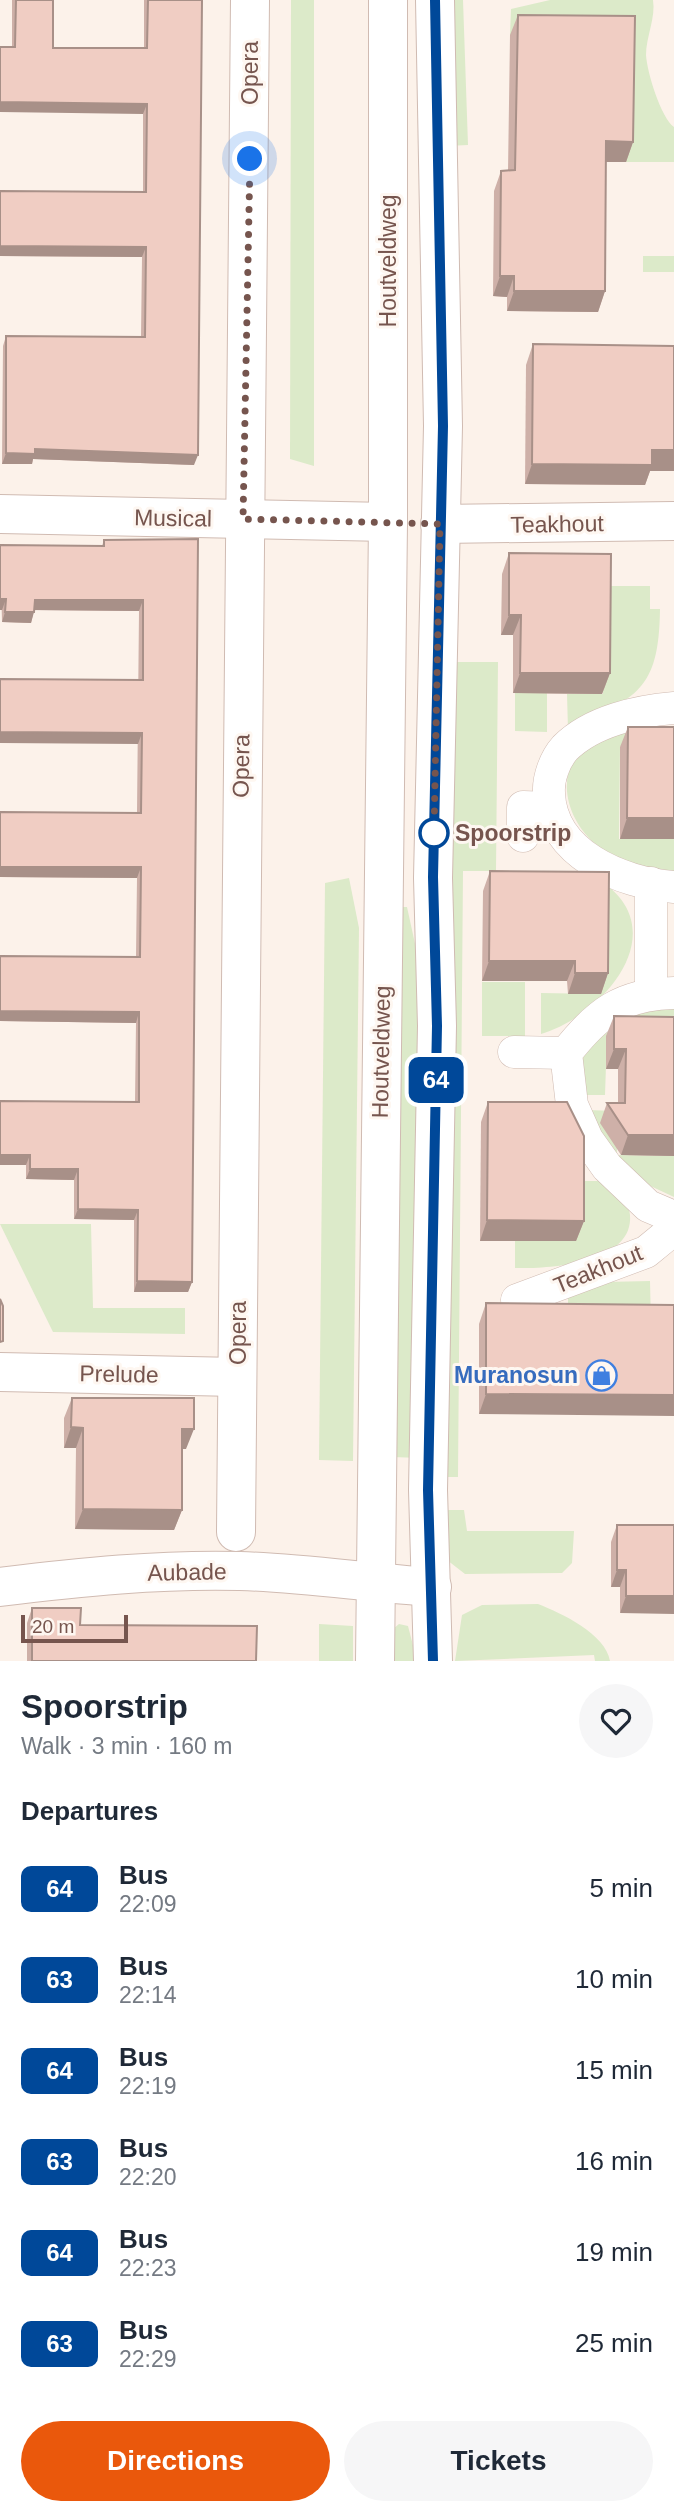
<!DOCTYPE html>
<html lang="en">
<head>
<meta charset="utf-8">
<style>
	:root { --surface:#fff; --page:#f6f6f7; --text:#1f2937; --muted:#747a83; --accent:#ea580c }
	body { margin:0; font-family:Arial,sans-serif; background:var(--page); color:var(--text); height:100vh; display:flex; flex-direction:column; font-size:26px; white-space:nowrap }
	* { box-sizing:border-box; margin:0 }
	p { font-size:23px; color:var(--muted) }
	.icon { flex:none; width:38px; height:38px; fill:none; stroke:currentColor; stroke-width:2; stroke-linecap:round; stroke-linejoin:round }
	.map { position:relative; height:1661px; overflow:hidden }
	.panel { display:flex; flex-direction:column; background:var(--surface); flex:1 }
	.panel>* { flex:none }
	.badge { padding:0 14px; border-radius:10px; font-size:24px; line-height:46px }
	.scale { position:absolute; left:21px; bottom:18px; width:107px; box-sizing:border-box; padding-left:7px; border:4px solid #76554e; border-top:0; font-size:19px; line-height:24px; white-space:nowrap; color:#76554e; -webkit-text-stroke:5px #fef7f1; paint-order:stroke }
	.you { position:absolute; width:35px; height:35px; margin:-18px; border:5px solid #fff; border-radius:50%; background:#1a73e8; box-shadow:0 0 0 10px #1a73e833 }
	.map>.badge { position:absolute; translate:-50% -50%; box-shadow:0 0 0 4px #fff }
	h2 { padding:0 21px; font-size:26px; line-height:63px }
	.round { display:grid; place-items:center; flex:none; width:74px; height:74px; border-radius:37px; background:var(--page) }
	.summary { display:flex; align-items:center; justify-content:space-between; height:119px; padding:0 21px }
	h1 { font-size:33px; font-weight:800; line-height:52px }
	.cta { display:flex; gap:14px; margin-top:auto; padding:14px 21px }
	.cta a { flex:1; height:80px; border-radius:42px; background:var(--accent); color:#fff; font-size:28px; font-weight:800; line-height:80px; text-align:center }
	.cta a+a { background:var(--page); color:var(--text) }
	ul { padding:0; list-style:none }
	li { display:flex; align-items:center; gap:21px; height:91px; padding:0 21px }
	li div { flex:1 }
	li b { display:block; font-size:26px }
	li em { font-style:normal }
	li .badge { min-width:77px; font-weight:700; text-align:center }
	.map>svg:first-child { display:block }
	.green { fill:#dceac9 }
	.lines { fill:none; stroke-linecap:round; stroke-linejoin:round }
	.pedestrian-casing { stroke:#d0bbb2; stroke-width:33 }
	.minor-casing { stroke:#d0bbb2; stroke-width:40 }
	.tertiary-casing { stroke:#d0bbb2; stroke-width:40 }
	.pedestrian { stroke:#fff; stroke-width:32 }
	.minor { stroke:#fff; stroke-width:38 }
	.tertiary { stroke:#fff; stroke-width:38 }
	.wall { fill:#ceb0a8 }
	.shaded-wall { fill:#a89088 }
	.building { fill:#f0cdc3; stroke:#a89088; stroke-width:2 }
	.line-casing { stroke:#fff; stroke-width:16 }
	.line { stroke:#004899; stroke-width:10 }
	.walk { stroke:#76554e; stroke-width:7; stroke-dasharray:0 12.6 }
	.stop-dot { fill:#fff; stroke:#004899; stroke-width:3.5 }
	.labels { text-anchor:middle; stroke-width:6; stroke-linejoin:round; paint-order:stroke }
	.street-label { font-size:23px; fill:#76554e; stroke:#fef7f1 }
	.stop-label { font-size:23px; font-weight:bold; fill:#76554e; stroke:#fef7f1; text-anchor:start }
	.shop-label { font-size:23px; font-weight:bold; fill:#366cbe; stroke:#fef7f1; text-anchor:end }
</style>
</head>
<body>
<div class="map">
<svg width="674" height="1661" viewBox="0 0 674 1661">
	<rect width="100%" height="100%" fill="#fcf2ea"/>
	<g class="green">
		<path d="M291,0H314V466L290,459Z"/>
		<path d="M450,0H463L468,145L447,146Z"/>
		<path d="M550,0H653C656,17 646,37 646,55C647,72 661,118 674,127V162H626L510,35L511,9Z"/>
		<path d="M674,256V272H643V256Z"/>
		<path d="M604,586H650V609H660C659,692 636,697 568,730L567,694H603Z"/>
		<path d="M448,662H498L496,871H463L458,1477H441Z"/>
		<path d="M515,693H547V732L515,731Z"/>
		<path d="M634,729L620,747L619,839H674V871C648,868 620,862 598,846C567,822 551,771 589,745C601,737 620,734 634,729Z"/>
		<path d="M349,878L359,928L353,1461L319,1460L325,883Z"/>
		<path d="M604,883C674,934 602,1016 541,1034V993L600,994L601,892Z"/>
		<path d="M397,907H407L424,985L420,1458L392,1457Z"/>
		<rect x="482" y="982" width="43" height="54"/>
		<path d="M660,1008H674V1037L607,1036L605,1095H583C583,1080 580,1065 585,1051C592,1027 639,1013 660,1008Z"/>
		<path d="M586,1110L617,1111V1155L674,1156V1197L629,1176Z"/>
		<path d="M577,1181H614C620,1192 629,1203 630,1215C634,1264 548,1269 515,1268V1241Z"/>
		<path d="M0,1224H91L93,1308H185V1334L53,1332Z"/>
		<path d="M650,1281L651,1325L568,1305V1294L605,1282Z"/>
		<path d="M442,1510H464L467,1531H574L572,1563L562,1573L465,1574L447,1560Z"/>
		<path d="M538,1604C561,1613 606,1634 610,1661H595L594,1655L455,1661L462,1615L482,1605Z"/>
		<path d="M319,1624L353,1626V1661H319Z"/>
		<path d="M399,1624L408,1626L417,1661H392L393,1629Z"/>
	</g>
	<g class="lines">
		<defs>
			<g id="pedestrian">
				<path d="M674,708C638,711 592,721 565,748C555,759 548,778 549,793C551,854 621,883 674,887"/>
				<path d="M523,836V807L549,808"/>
				<path d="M651,883V994"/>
				<path d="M674,993C622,994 597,1013 566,1053L572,1105L587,1139L607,1167L648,1206L674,1217"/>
				<path d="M514,1052L566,1053"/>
				<path d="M517,1300L646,1252L674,1229"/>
			</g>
			<g id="minor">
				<path d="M0,514L388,522"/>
				<path d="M440,524L674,521"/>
				<path d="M0,1372L237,1377"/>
				<path d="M236,1532L250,0"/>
				<path d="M0,1587C80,1577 160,1569 240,1571C305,1573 368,1583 432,1587"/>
			</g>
			<g id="tertiary">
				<path d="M375,1661L388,522V0"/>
				<path d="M433,1661L428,1490L437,1026L433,878L443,426L435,0"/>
			</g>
		</defs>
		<use href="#pedestrian" class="pedestrian-casing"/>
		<use href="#minor" class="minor-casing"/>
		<use href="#tertiary" class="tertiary-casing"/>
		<use href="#pedestrian" class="pedestrian"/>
		<use href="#minor" class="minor"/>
		<use href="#tertiary" class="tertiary"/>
	</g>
	<g class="wall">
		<path d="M12,0H53V48H144V0H202L194,465L33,459L32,464H2L3,346L6,336L141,337L142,257L0,256V191L143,192V114L12,47Z"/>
		<path d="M518,15L633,142L626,162H606L605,291L598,312L507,311V297L493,296L494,191L501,171H508L510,35Z"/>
		<path d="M533,344L650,471L645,485L525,484L526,365Z"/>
		<path d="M198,539L192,1282L188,1292H134V1220L74,1219V1180L26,1179V1165H0L135,1102L136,1023L0,1021V956L136,957L137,878L0,877V812L137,813L139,611L34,610L31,623L2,622L0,545L102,546L104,540Z"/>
		<path d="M509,553L610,673L602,694L513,693V635H501L502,574Z"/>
		<path d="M628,727H674V839H620V747Z"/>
		<path d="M490,871L608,973L601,994H568L567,981H482L483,891Z"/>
		<path d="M614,1016L674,1017V1156L621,1155L600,1123L607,1103H618V1069H606V1036Z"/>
		<path d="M488,1102L584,1221L576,1241H480L481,1122Z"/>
		<path d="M486,1303L674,1305L479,1414V1324Z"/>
		<path d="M72,1398L186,1449H182V1510L174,1530L75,1529L76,1448H64V1418Z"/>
		<path d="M617,1525H674L620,1613V1587H611V1542Z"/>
		<path d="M32,1608L80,1625L256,1661H27V1623Z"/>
	</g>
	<g class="shaded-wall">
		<path d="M0,102L147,104L143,114L0,112Z"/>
		<path d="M606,141L633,142L626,162H599Z"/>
		<path d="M0,246L146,247L142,257L0,256Z"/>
		<path d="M500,276H514L507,297L493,296Z"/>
		<path d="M514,291H605L598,312L507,311Z"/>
		<path d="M35,449L198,455L194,465L33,459L32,464H2L6,453Z"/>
		<path d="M652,450H674V471H650L645,485L525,484L532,464Z"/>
		<path d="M0,599H6L2,610H0Z"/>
		<path d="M35,600H143L139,611L31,610Z"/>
		<path d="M5,612H34L31,623L2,622Z"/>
		<path d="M509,615H521L513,635H501Z"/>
		<path d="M520,673H610L602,694L513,693Z"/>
		<path d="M0,732L142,733L138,744L0,743Z"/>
		<path d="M627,818H674V839H620Z"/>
		<path d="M0,867H141L137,878L0,877Z"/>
		<path d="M489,961H575L567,981H482Z"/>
		<path d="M575,973H608L601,994H568Z"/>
		<path d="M0,1011L139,1012L136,1023L0,1021Z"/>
		<path d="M614,1049H626L618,1069H606Z"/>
		<path d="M628,1135H674V1156L621,1155Z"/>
		<path d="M0,1155H30L26,1165H0Z"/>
		<path d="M30,1169H78L74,1180L26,1179Z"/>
		<path d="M78,1209L138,1210L134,1220L74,1219Z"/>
		<path d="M487,1220L584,1221L576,1241H480Z"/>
		<path d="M137,1281L192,1282L188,1292H134Z"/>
		<path d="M486,1394L674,1395V1416L479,1414Z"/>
		<path d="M71,1427L83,1428L76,1448H64Z"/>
		<path d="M182,1429H194L186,1449H174Z"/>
		<path d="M83,1509L182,1510L174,1530L75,1529Z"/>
		<path d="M617,1570H626L620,1587H611Z"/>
		<path d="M626,1596H674V1614L620,1613Z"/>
	</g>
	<g class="building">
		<path d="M16,0H53V48H147L148,0H202L198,455L35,449V454L6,453V336L145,337L146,247L0,246V191L146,192L147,104L0,102V47H15Z"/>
		<path d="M518,15L635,16L633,142L606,141L605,291H514V276H500L501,171L515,170Z"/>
		<path d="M533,344L674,346V450H652V465L532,464Z"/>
		<path d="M198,539L192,1282L137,1281L138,1210L78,1209V1169H30V1155H0V1101L139,1102V1012L0,1011V956L140,957L141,867H0V812L141,813L142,733L0,732V679L143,680V600H35L34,612H5L6,599H0V545L104,546V540Z"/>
		<path d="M509,553L611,554L610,673H520L521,615H509Z"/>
		<path d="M628,727H674V818H627Z"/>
		<path d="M490,871L609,872L608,973H575V961H489Z"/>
		<path d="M614,1016L674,1017V1135H628L607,1103H625L626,1049H614Z"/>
		<path d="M488,1102H567L584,1136V1221L487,1220Z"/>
		<path d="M0,1299L3,1306V1341L0,1342Z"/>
		<path d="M486,1303L674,1305V1395L486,1394Z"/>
		<path d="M72,1398H194V1429H182V1510L83,1509V1428L71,1427Z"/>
		<path d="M617,1525H674V1596H626V1570H617Z"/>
		<path d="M32,1608H81L80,1625L257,1626L256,1661H32Z"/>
	</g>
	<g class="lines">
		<defs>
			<path id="line" d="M433,1661L428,1490L437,1026L433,877L443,426L435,0"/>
		</defs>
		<use href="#line" class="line-casing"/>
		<use href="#line" class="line"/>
		<path class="walk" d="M250,159L243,519L440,524L434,833"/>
	</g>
	<defs>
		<symbol id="shop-ring" viewBox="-11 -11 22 22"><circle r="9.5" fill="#fef7f1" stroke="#3f7fe0" stroke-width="1.5"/><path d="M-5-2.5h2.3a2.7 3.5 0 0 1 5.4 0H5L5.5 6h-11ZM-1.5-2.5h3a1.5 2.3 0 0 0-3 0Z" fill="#3f7fe0"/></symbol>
	</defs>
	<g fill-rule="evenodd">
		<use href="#shop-ring" x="584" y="1358" width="35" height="35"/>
	</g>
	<circle class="stop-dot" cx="434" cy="833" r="14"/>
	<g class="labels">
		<g class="street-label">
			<text transform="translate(250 73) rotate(-90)" y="8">Opera</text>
			<text transform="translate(388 261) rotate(-90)" y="8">Houtveldweg</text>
			<text transform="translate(173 518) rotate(1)" y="8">Musical</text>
			<text transform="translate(557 524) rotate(-1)" y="8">Teakhout</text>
			<text transform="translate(241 766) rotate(-89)" y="8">Opera</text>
			<text transform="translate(381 1052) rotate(-89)" y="8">Houtveldweg</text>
			<text transform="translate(598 1269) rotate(-22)" y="8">Teakhout</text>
			<text transform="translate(238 1333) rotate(-90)" y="8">Opera</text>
			<text transform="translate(119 1374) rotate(1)" y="8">Prelude</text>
			<text transform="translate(187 1572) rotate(-1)" y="8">Aubade</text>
		</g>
		<g class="stop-label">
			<text x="455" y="841">Spoorstrip</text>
		</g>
		<g class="shop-label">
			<text x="578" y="1383">Muranosun</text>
		</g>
	</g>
</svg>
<div class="scale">20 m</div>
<div class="you" style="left:250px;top:159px"></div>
<b class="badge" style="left:436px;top:1080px;background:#004899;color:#fff">64</b>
</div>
<section class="panel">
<div class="summary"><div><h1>Spoorstrip</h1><p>Walk · 3 min · 160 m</p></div><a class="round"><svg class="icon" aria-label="heart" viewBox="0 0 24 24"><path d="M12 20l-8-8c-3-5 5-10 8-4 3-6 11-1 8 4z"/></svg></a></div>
<h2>Departures</h2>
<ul>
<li><span class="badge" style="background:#004899;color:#fff">64</span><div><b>Bus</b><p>22:09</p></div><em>5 min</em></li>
<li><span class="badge" style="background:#004899;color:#fff">63</span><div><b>Bus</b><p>22:14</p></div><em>10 min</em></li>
<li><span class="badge" style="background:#004899;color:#fff">64</span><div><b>Bus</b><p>22:19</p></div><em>15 min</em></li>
<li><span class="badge" style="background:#004899;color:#fff">63</span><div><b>Bus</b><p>22:20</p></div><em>16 min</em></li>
<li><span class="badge" style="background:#004899;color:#fff">64</span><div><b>Bus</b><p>22:23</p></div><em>19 min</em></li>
<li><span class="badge" style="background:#004899;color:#fff">63</span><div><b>Bus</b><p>22:29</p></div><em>25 min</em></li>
</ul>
<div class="cta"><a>Directions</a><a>Tickets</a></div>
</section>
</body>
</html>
